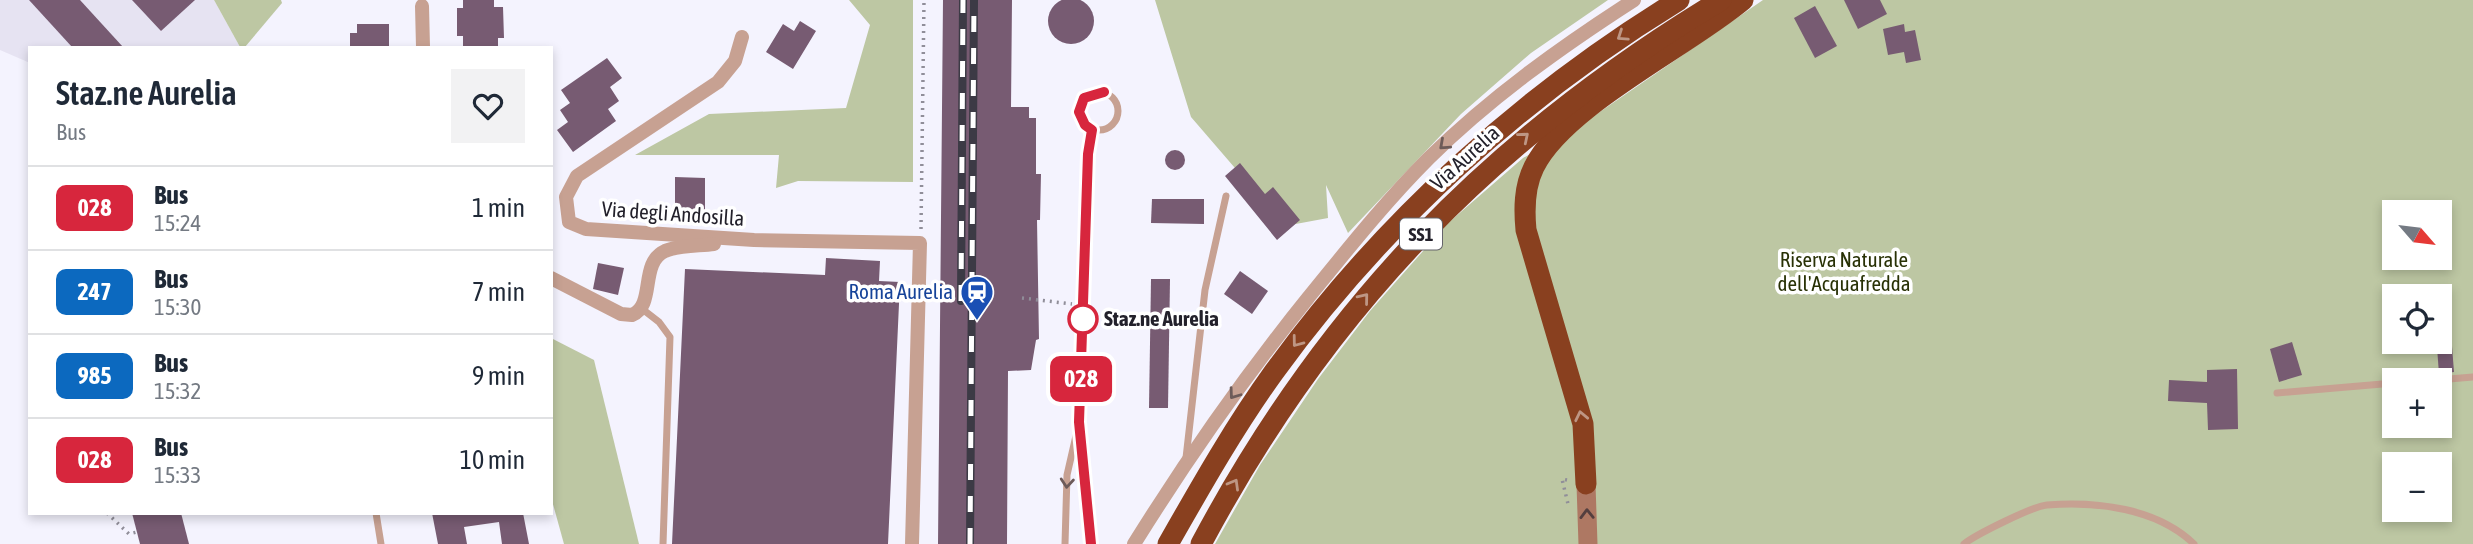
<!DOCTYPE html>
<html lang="it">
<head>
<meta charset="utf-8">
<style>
	:root { --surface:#fff; --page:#f2f2f3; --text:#1f2937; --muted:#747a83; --line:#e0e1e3 }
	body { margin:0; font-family:"Asap Condensed",sans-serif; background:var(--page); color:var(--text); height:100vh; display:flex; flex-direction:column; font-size:26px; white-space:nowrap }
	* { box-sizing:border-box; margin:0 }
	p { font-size:23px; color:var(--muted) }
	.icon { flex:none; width:38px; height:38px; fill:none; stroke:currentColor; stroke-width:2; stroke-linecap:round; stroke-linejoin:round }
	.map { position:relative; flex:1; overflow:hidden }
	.side { position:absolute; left:28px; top:46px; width:525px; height:469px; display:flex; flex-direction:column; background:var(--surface); border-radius:0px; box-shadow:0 4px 10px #0003 }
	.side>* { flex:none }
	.badge { padding:0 14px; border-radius:10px; font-size:24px; line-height:46px }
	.needle { width:46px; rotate:118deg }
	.buttons { position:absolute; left:2382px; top:200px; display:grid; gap:14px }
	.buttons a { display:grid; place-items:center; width:70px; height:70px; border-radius:0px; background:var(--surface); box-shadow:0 4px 10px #0003; font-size:35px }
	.map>.badge { position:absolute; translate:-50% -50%; box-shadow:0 0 0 4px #fff }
	.round { display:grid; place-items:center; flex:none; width:74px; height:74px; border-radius:0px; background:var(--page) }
	.head { display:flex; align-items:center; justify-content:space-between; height:119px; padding:0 28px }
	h1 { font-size:33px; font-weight:600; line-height:52px }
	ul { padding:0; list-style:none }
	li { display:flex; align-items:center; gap:21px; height:84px; padding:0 28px; border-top:2px solid var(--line) }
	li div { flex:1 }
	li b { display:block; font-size:26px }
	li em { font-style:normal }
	li .badge { min-width:77px; font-weight:700; text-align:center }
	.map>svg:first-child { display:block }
	.built { fill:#e6e3f2 }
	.green { fill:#bdc7a3; fill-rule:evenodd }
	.building { fill:#775b72 }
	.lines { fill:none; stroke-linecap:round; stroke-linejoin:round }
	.path { stroke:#908e99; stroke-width:3.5; stroke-dasharray:2 5; stroke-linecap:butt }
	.lane { stroke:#c7a192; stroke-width:7 }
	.street { stroke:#c7a192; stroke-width:14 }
	.secondary { stroke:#ae7863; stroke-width:19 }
	.highway { stroke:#89401f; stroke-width:21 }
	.rail-casing { stroke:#3c3a45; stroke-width:8 }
	.rail { stroke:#fff; stroke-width:5; stroke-dasharray:16; stroke-linecap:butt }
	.oneway { stroke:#be9684 }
	.oneway2 { stroke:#6d5b59 }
	.oneway3 { stroke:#543f3f }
	.line-casing { stroke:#fff; stroke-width:16 }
	.line { stroke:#d7263d; stroke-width:10 }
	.stop-dot { fill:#fff; stroke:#d7263d; stroke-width:3.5 }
	.labels { text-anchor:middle; stroke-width:7; stroke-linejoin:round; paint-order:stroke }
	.shield { fill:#fff; stroke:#65646b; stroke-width:2 }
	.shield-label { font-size:19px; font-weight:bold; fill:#23212b }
	.street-label { font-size:21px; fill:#23212b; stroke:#fff }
	.park-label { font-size:21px; fill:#283105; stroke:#fff }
	.transit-label { font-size:21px; fill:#164399; stroke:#fff; text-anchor:end }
	.stop-label { font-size:21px; font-weight:bold; fill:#23212b; stroke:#fff; text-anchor:start }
</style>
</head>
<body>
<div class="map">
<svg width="2473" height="544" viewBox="0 0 2473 544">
	<rect width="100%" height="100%" fill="#f4f3fe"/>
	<path class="built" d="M0,0H214L240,47H30V63L0,50Z"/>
	<g class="green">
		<path d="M214,0H281L282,3L245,47H240Z"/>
		<path d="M849,0H913V182L798,181L776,188L779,155H635L709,114L846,108L870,25Z"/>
		<path d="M1155,0H1608L1531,53L1461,114L1348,233L1326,185L1328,218L1285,226L1191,117Z"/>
		<path d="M1763,0H2473V544H1215L1260,465L1318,379L1370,311L1447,224L1523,158L1572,131ZM2394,212H2440V257H2394ZM2394,296H2440V341H2394ZM2394,380H2440V425H2394ZM2394,464H2440V509H2394Z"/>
		<path d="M551,338L594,360L639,544H564L551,497Z"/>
	</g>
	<g class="building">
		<circle cx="1071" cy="21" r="23"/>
		<path d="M29,0H80L123,47H72Z"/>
		<path d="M132,0H195L161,31Z"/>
		<path d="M463,0H494V7H503L504,38H498V46H463V36H457V8H463Z"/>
		<path d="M943,0H1012L1011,107H1029V118H1036V174H1041L1040,220H1037L1039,339L1036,340L1031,370L1008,371L1007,544H938Z"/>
		<path d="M1844,0H1880L1887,14L1858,29Z"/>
		<path d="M1815,6L1837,46L1815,58L1794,18Z"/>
		<path d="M800,21L816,31L793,69L766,52L783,24L794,31Z"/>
		<path d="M357,24H389V47H350V33H357Z"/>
		<path d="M1904,24L1905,32L1915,30L1921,60L1906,63L1904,52L1888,55L1883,29Z"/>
		<path d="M607,58L622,78L610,87L619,101L608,109L616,121L573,152L557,130L568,122L560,110L570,103L561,90Z"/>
		<circle cx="1175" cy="160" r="10"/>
		<path d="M1240,163L1265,194L1273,187L1300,220L1277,240L1225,176Z"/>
		<path d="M675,177L705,178V215L675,214Z"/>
		<path d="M1152,199H1204V224L1151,223Z"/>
		<path d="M826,258L880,261L879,281L900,282L888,544H672L685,269L825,275Z"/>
		<path d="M598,263L624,268L618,295L593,289Z"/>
		<path d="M1240,271L1268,291L1252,314L1224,294Z"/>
		<path d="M1151,279H1170L1168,408H1149Z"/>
		<path d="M2292,342L2302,375L2279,382L2270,349Z"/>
		<path d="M2452,346L2454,372L2439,374L2437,347Z"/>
		<path d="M2237,369L2238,429L2208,430L2207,403L2168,401L2169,380L2207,382V370Z"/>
		<path d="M132,513H181L189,544H140Z"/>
		<path d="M432,513H523L529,544H502L499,522L464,527L467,544H438Z"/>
	</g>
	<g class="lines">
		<g class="path">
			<path d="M921,229L924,0"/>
			<path d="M1022,298L1072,304"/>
			<path d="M1567,480L1562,479L1568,504"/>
			<path d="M107,513L129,534L137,532"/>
		</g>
		<g class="lane">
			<circle cx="1099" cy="111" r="19"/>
			<path d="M641,308L659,322L670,337L663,544"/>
			<path d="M2437,380L2473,377"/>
			<path d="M2277,393L2394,383"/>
			<path d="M1186,458L1205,290L1226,196"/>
			<path d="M376,513L381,544"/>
			<path d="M1065,544L1067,475L1078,427"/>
			<path d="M1091,544L1079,422L1088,154L1092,130"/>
			<path d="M1964,544C1975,535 2033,506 2047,505C2096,501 2157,508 2194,544"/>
		</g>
		<g class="street">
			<path d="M422,6L423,47"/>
			<path d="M742,37L735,61L718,82L577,176L566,197L569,222L586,229L754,240L920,243L912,544"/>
			<path d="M551,278L621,314L632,315C656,305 639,263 665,251C679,245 699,246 714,244"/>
			<path d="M1134,544C1187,459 1245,376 1308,298C1347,250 1385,202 1429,158C1491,97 1561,47 1634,0"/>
		</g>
		<path class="secondary" d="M1586,484L1588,544"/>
		<g class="highway">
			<path d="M1586,484L1583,424L1526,230C1524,209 1524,187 1534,167C1564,106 1687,47 1743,0"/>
			<path d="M1168,544C1201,486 1235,426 1274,372C1383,222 1522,96 1679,0"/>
			<path d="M1201,544C1327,307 1492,138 1721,0"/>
		</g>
		<defs>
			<g id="rail">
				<path d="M961,301L963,0"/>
				<path d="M970,544L974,0"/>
			</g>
		</defs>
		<use href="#rail" class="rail-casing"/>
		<use href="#rail" class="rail"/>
	</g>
	<defs><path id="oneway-chevron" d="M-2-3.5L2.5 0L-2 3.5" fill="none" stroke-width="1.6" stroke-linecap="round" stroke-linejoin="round" transform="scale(1.75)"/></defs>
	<g class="oneway">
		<use href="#oneway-chevron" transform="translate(1622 36) rotate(146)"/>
		<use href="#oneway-chevron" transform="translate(1524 137) rotate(-40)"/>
		<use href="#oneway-chevron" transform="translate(1364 298) rotate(-51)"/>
		<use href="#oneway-chevron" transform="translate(1297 342) rotate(127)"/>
		<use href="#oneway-chevron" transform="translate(1581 416) rotate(-102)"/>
		<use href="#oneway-chevron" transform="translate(1234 484) rotate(-60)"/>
	</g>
	<g class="oneway2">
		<use href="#oneway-chevron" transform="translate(1444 145) rotate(138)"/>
		<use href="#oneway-chevron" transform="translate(1234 394) rotate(126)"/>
		<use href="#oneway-chevron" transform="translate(1067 483) rotate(95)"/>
	</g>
	<use class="oneway3" href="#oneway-chevron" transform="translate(1587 514) rotate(-91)"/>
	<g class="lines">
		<defs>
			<path id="line" d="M1091,544L1079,422L1088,154L1092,130L1085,125L1079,112L1084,98L1104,92"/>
		</defs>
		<use href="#line" class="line-casing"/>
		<use href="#line" class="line"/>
	</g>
	<defs>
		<symbol id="station-pin" viewBox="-11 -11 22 30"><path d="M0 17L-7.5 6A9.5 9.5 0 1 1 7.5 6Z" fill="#1a4fb4" stroke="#fff"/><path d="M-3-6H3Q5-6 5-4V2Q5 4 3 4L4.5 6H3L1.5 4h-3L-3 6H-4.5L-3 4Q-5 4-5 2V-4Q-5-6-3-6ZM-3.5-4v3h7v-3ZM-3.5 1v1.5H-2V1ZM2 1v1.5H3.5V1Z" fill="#fff"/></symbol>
	</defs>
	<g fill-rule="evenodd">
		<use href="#station-pin" x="958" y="273" width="38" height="52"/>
	</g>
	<circle class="stop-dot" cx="1083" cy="319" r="14"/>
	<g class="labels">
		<rect class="shield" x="1400" y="218.5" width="42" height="31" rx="5"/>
		<g class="shield-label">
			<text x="1421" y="241">SS1</text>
		</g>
		<g class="street-label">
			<text transform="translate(1465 158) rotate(-42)" y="7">Via Aurelia</text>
			<text transform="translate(673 214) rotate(4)" y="7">Via degli Andosilla</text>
		</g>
		<g class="park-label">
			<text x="1844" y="267">Riserva Naturale<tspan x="1844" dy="24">dell'Acquafredda</tspan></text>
		</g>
		<g class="transit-label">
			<text x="953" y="299">Roma Aurelia</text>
		</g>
		<g class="stop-label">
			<text x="1104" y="326">Staz.ne Aurelia</text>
		</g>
	</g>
</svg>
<div class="buttons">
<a><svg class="needle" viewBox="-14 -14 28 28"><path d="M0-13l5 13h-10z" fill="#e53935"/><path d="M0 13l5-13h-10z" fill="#747a83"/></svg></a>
<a><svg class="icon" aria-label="locate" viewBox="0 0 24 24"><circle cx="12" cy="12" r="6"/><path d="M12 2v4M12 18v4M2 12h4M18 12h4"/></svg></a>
<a>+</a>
<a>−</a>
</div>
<b class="badge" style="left:1081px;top:379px;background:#d7263d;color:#fff">028</b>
<section class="side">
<div class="head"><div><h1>Staz.ne Aurelia</h1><p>Bus</p></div><a class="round"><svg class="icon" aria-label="heart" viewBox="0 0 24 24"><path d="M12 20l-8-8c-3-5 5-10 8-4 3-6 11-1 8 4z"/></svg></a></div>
<ul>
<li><span class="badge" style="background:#d7263d;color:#fff">028</span><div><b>Bus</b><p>15:24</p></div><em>1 min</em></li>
<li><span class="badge" style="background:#0c69bf;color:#fff">247</span><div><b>Bus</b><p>15:30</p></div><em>7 min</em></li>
<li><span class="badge" style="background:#0c69bf;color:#fff">985</span><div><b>Bus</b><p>15:32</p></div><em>9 min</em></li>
<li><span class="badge" style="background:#d7263d;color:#fff">028</span><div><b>Bus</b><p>15:33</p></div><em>10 min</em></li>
</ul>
</section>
</div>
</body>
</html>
